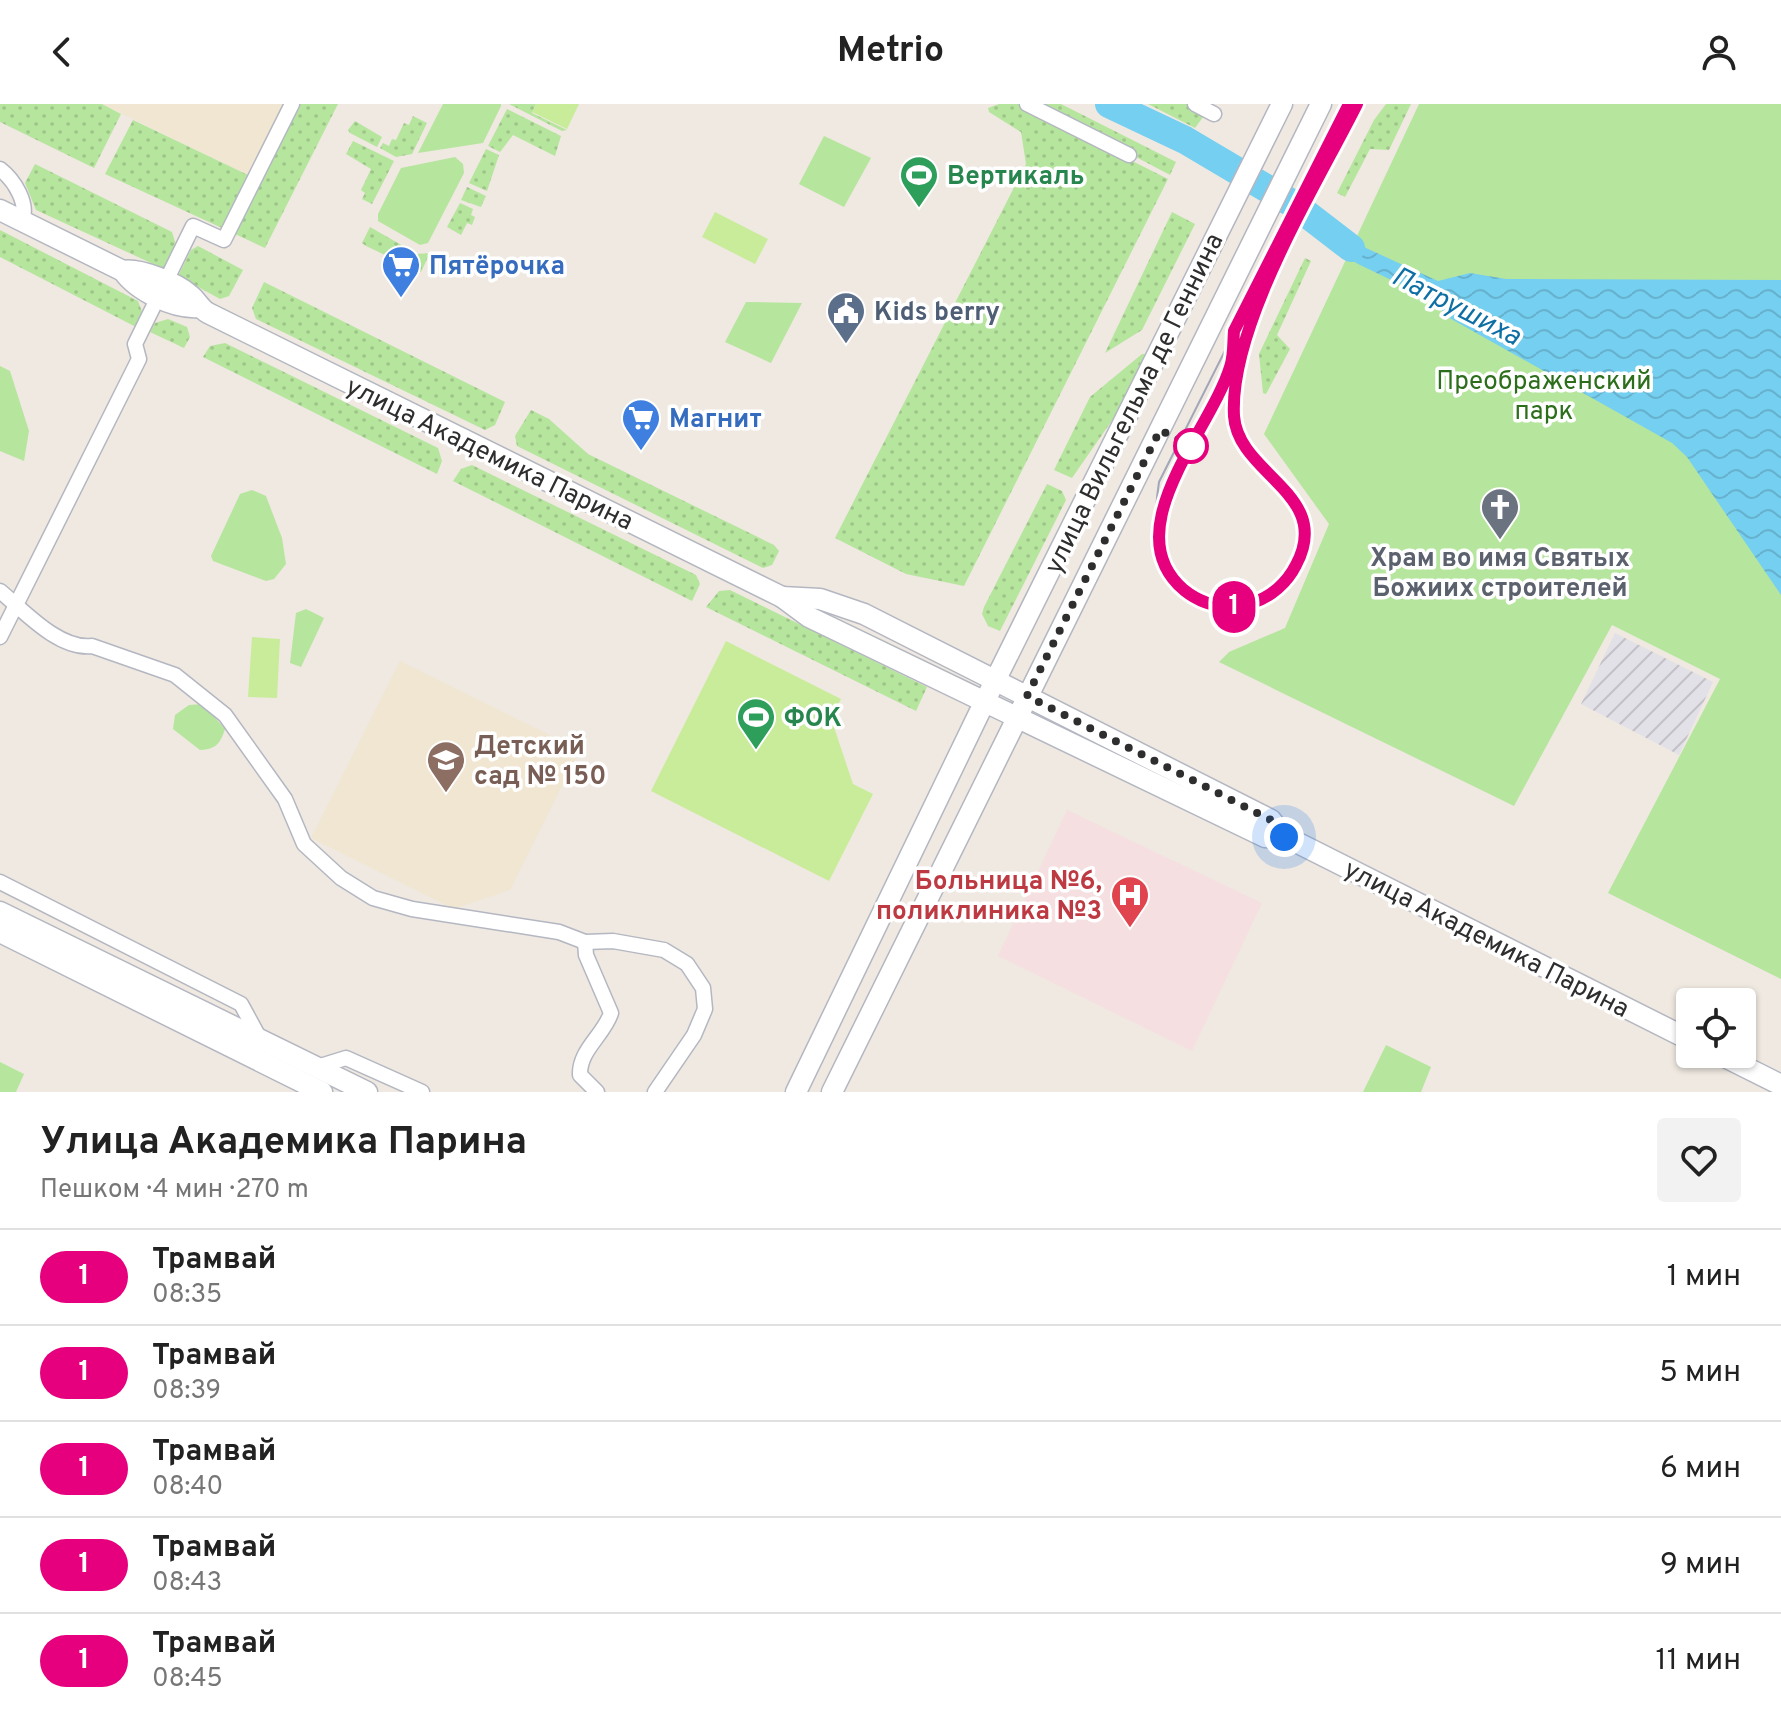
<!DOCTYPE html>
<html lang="ru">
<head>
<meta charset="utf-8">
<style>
	:root { --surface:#fff; --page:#f2f2f2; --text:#222; --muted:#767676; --line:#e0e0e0 }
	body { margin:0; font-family:Overpass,sans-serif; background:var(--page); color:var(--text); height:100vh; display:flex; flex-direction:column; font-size:30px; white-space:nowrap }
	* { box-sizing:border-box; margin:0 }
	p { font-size:26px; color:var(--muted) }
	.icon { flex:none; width:44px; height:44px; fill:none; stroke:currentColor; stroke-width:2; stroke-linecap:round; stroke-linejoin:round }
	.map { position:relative; height:988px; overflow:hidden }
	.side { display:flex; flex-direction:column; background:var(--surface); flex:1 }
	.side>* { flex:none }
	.badge { padding:0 16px; border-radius:26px; font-size:28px; line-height:52px }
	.controls { position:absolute; left:1676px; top:884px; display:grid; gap:16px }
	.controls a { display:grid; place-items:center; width:80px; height:80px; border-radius:8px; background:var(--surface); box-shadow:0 2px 6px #0004; font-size:40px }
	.you { position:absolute; width:40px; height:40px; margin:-20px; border:6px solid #fff; border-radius:50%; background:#1a73e8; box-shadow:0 0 0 12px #1a73e833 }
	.map>.badge { position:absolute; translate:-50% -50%; box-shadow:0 0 0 4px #fff }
	.round { display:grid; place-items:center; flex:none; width:84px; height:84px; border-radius:8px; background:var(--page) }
	.head { display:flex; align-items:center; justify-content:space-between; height:136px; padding:0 40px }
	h1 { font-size:38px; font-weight:700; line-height:60px }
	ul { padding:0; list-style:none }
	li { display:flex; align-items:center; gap:24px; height:96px; padding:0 40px; border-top:2px solid var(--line) }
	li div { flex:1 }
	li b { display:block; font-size:30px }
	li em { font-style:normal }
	li .badge { min-width:88px; font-weight:700; text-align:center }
	header { display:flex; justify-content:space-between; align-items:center; height:104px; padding:0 40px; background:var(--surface); font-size:36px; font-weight:700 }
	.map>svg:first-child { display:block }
	.industrial { fill:url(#industrial-furrows) }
	.education { fill:#f0e6d1 }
	.medical { fill:#f5dfe0 }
	.grass { fill:url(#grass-dots) }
	.park { fill:#b6e59e }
	.pitch { fill:#c9ec9a }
	.water { fill:url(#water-waves) }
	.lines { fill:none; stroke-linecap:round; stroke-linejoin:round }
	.river { stroke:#75cff0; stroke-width:28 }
	.street-casing { stroke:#b4b7c1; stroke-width:17 }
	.secondary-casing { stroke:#b4b7c1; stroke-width:23 }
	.street { stroke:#fff; stroke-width:14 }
	.secondary { stroke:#fff; stroke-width:20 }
	.tram { stroke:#a3a6b8; stroke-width:2 }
	.line-casing { stroke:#fff; stroke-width:18 }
	.line { stroke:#e6007e; stroke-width:12 }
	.walk { stroke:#2e2e2e; stroke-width:8; stroke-dasharray:0 14.4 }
	.stop-dot { fill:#fff; stroke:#e6007e; stroke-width:4 }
	.labels { text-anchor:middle; stroke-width:7; stroke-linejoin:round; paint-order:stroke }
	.leisure-label { font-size:26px; font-weight:bold; fill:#27864d; stroke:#fff; text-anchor:start }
	.shop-label { font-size:26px; font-weight:bold; fill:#366cbe; stroke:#fff; text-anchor:start }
	.service-label { font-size:26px; font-weight:bold; fill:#4e5e75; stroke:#fff; text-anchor:start }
	.park-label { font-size:26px; fill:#2c6e1b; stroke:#fff }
	.street-label { font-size:26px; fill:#2e2e2e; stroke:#fff }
	.worship-label { font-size:26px; font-weight:bold; fill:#5b616d; stroke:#fff }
	.education-label { font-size:26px; font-weight:bold; fill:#785e54; stroke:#fff; text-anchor:start }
	.health-label { font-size:26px; font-weight:bold; fill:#be3a42; stroke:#fff; text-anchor:end }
	.water-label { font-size:28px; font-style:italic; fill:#0d6fa3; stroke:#fff }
</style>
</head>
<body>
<header><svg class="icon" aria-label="back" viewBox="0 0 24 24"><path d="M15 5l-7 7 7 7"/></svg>Metrio<svg class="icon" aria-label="person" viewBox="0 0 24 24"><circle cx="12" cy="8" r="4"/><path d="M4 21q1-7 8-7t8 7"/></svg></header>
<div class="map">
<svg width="1781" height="988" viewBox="0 0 1781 988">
	<defs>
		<pattern id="industrial-furrows" width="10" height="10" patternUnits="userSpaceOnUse" patternTransform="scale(2)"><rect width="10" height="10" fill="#e3e1e8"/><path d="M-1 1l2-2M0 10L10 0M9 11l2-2" fill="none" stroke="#c3c1c7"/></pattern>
		<pattern id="grass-dots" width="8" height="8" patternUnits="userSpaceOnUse" patternTransform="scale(2)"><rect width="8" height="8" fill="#b6e59e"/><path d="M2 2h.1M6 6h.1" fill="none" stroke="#9dc588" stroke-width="1.8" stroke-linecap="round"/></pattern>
		<pattern id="water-waves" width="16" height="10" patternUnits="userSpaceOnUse" patternTransform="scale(2)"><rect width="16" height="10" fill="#75cff0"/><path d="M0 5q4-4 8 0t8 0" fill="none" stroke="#66b2ce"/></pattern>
	</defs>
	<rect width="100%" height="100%" fill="#efe9e1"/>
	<path class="industrial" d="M1615,529L1713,578L1679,651L1581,600Z"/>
	<g class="education">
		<path d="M102,0H284L248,71Z"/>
		<path d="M400,557L580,646L510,786L454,805L311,734Z"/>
	</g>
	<path class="medical" d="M1067,706L1262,799L1192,947L998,852Z"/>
	<g class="grass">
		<path d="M0,0H102L121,10L94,64L0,18Z"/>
		<path d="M284,0H338L265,144L105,70L133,16L248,71Z"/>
		<path d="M509,0H536L532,9L567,26L562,27Z"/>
		<path d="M999,0H1019L1168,75L964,482L906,470L835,434L1026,60L1021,28L989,8L988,4Z"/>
		<path d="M1036,0H1061L1176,58L1170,71Z"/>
		<path d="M1148,0H1188L1206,9L1195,24Z"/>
		<path d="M1386,0H1411L1389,46L1370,45L1345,93L1337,89L1374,16Z"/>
		<path d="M507,5L561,32L555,52L513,31L500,48L488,42Z"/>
		<path d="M413,12L427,19L412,50L396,53L380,44L383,39L389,42L392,35L396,36L404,19L409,21Z"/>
		<path d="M355,17L382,33L377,43L350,29L348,26Z"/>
		<path d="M353,37L394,57L372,100L362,95L365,89L361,86L371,65L346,50Z"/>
		<path d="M486,45L499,51L487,87L469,79Z"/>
		<path d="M35,60L172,128L176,141L164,165L36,106L25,79Z"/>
		<path d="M467,83L486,92L481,103L461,96Z"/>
		<path d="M460,99L473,105L471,111L475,113L472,121L467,119L461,131L447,123Z"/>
		<path d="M1172,108L1195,120L1142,226L1105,249Z"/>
		<path d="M370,123L417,150L430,149L421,168L366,142L362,139Z"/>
		<path d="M0,126L138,197L144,213L138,224L0,153Z"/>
		<path d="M198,142L243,166L229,192L220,195L178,172L191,146Z"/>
		<path d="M1305,154L1311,157L1277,231L1290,245L1266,290L1263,289L1259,250Z"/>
		<path d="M264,178L505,298L495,321L485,326L256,215L252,204Z"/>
		<path d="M168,215L187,223L190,233L184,244L150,228L155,219Z"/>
		<path d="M225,239L438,344L442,357L437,370L203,253L210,242Z"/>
		<path d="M1142,250H1147L1122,302L1072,374L1054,366L1090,293Z"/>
		<path d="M531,306L549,315L588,350L774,441L779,447L772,461L763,464L517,342L515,332Z"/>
		<path d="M472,361L696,471L700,480L692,497L453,377L461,365Z"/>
		<path d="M1047,380L1062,387L1066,396L1000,527L988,522L982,510L984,503Z"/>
		<path d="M730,486L927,583L916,607L706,503L719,487Z"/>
	</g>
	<g class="park">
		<path d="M443,0H501V2L483,39L418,49Z"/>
		<path d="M1419,0H1781V875L1608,789L1720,575L1612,521L1514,702L1219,558L1229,548L1285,524L1329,420L1264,330Z"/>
		<path d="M824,32L871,54L844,103L799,80Z"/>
		<path d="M455,53L463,60L464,69L428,139L420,141L378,117V110L401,64Z"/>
		<path d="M746,198L802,199L771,259L725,238Z"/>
		<path d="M0,262L10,267L29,327L24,357L0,347Z"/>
		<path d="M252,386L266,392L282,434L286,460L274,475L266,477L213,457L211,452L240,390Z"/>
		<path d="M306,505L324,514L301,563L290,559L296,509Z"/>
		<path d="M203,600L225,625C220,640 216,645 200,646L173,625L175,611L189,601Z"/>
		<path d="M1386,941L1431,963L1421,988H1363Z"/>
		<path d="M0,958L24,970L16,988H0Z"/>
	</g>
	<g class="pitch">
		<path d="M536,0H579L567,25L532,8Z"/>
		<path d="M715,108L768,135L755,160L702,133Z"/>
		<path d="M252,533L280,535L277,594L248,593Z"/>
		<path d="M726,537L841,595L831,614L853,680L873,690L829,777L651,687Z"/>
	</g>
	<path class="water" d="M1327,115L1366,144L1438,177L1470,169L1506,175L1781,176V491L1687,353L1672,339L1446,212L1435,197L1358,160L1317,134Z"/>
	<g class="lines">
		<path class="river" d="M1109,0L1185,36L1295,101L1351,144"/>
		<defs>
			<g id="street">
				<path d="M1027,0L1129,51"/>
				<path d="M1195,0L1214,10"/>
				<path d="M0,65C14,76 29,99 22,117"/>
				<path d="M0,487C24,507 59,546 92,542L175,571L225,611L285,695L304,740L341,774L373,794L412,805L559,828L585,838L613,837L664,846L687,860L703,884L705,905L694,931L655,988"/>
				<path d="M0,533L139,255L135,240L193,122L224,136L292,0"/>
				<path d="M0,778L241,900L260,935"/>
				<path d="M585,838L586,851L611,909C604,931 579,946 580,971L597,988"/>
				<path d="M317,963L346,954L422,988"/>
			</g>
			<g id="secondary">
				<path d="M0,106L123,167C137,187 174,205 198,203"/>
				<path d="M123,167C139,164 177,179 190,191C198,197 199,204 208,209L782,493L809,513L1265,733L1290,735L1690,936"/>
				<path d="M782,493L820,495L864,510L1271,716L1284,733"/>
				<path d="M0,808L367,988"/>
				<path d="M0,828L322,988"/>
				<path d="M1719,950L1781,981"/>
				<path d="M796,988L984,599L1282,0"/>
				<path d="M832,988L1321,0"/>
			</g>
		</defs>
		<use href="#street" class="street-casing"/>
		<use href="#secondary" class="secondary-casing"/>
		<use href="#street" class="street"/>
		<use href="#secondary" class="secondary"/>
		<g class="tram">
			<path d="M1349,0L1159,378C1154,411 1151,455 1178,480C1216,517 1284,505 1301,452C1323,383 1241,372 1235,319C1224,230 1316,81 1357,0"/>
			<path d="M1161,410L1231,262L1232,249"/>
		</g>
	</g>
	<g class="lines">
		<defs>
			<path id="line" d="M1349,0L1234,227C1233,238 1234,252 1230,263C1211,326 1114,427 1184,486C1204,502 1227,506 1252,499C1271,493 1287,479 1296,461C1334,390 1238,371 1234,312C1229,221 1316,82 1357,0"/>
		</defs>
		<use href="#line" class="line-casing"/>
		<use href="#line" class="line"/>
		<path class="walk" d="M1191,342L1160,326L1027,592L1271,716L1284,733"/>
	</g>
	<defs>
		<symbol id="stadium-pin" viewBox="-11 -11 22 30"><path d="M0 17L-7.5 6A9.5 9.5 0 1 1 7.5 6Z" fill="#2e9e5b" stroke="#fff"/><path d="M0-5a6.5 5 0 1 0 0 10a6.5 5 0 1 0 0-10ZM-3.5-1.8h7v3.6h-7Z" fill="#fff"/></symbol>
		<symbol id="supermarket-pin" viewBox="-11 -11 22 30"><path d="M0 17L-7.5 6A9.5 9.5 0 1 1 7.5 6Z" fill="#3f7fe0" stroke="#fff"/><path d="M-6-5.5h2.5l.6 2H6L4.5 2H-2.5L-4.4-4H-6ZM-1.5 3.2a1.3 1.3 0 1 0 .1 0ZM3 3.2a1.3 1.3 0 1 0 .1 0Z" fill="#fff"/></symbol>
		<symbol id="civic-pin" viewBox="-11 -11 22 30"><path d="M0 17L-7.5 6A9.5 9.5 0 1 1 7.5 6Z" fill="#5c6f8a" stroke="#fff"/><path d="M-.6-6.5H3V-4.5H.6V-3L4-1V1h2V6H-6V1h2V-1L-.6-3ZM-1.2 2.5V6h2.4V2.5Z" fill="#fff"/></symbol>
		<symbol id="church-pin" viewBox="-11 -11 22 30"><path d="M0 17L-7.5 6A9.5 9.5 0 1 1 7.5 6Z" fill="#6b7280" stroke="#fff"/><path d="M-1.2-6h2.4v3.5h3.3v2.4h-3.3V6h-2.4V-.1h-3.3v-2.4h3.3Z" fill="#fff"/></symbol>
		<symbol id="school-pin" viewBox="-11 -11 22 30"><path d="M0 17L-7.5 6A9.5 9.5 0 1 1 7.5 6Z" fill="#8d6e63" stroke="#fff"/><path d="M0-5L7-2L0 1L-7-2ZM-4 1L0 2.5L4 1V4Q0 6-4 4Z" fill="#fff"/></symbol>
		<symbol id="hospital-pin" viewBox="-11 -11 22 30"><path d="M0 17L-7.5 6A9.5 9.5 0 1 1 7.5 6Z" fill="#e0444e" stroke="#fff"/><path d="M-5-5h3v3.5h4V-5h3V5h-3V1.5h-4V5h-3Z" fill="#fff"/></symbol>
	</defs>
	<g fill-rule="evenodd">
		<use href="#stadium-pin" x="897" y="49" width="44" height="60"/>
		<use href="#supermarket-pin" x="379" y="139" width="44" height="60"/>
		<use href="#civic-pin" x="824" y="185" width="44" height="60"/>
		<use href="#supermarket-pin" x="619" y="292" width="44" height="60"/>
		<use href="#church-pin" x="1478" y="381" width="44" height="60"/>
		<use href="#stadium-pin" x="734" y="591" width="44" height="60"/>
		<use href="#school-pin" x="424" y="634" width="44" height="60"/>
		<use href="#hospital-pin" x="1108" y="769" width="44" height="60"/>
	</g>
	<circle class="stop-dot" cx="1191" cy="342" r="16"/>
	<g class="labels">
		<g class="leisure-label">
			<text x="947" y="80">Вертикаль</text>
			<text x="784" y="622">ФОК</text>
		</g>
		<g class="shop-label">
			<text x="429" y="170">Пятёрочка</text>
			<text x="669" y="323">Магнит</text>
		</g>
		<g class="service-label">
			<text x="874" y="216">Kids berry</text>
		</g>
		<g class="park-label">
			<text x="1544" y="285">Преображенский<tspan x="1544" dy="30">парк</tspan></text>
		</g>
		<g class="street-label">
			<text transform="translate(1133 299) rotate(-64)" y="9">улица Вильгельма де Геннина</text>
			<text transform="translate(490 349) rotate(26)" y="9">улица Академика Парина</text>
			<text transform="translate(1487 834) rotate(27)" y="9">улица Академика Парина</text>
		</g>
		<g class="worship-label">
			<text x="1500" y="462">Храм во имя Святых<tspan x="1500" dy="30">Божиих строителей</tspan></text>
		</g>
		<g class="education-label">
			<text x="474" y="650">Детский<tspan x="474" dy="30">сад № 150</tspan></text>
		</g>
		<g class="health-label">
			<text x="1102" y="785">Больница №6,<tspan x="1102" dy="30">поликлиника №3</tspan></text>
		</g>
		<g class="water-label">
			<text transform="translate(1457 201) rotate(27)" y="10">Патрушиха</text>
		</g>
	</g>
</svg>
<div class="controls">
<a><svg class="icon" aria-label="locate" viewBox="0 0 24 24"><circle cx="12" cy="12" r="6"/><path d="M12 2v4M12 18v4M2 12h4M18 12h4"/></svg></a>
</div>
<div class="you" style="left:1284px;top:733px"></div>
<b class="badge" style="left:1234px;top:503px;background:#e6007e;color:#fff">1</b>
</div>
<section class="side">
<div class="head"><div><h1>Улица Академика Парина</h1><p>Пешком · 4 мин · 270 m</p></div><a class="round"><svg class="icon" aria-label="heart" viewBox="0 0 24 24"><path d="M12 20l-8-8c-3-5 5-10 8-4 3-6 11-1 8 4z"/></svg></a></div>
<ul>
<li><span class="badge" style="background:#e6007e;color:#fff">1</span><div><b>Трамвай</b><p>08:35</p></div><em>1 мин</em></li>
<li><span class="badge" style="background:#e6007e;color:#fff">1</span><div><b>Трамвай</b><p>08:39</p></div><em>5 мин</em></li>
<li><span class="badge" style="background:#e6007e;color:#fff">1</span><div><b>Трамвай</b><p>08:40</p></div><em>6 мин</em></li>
<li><span class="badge" style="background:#e6007e;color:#fff">1</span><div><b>Трамвай</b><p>08:43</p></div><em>9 мин</em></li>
<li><span class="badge" style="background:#e6007e;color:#fff">1</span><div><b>Трамвай</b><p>08:45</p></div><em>11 мин</em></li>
</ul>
</section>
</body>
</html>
